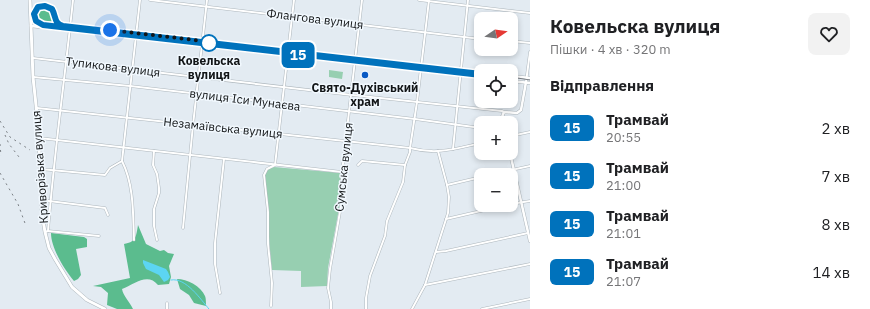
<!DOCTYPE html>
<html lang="uk">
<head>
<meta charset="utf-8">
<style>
	:root { --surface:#fff; --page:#f2f2f2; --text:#202124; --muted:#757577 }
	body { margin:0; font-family:"IBM Plex Sans",sans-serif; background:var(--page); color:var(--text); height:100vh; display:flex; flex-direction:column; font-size:15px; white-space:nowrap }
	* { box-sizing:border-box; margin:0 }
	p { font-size:13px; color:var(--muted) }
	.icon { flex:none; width:22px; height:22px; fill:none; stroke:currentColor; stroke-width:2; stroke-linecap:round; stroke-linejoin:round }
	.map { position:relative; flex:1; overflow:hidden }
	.drawer { display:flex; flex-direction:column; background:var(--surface); width:340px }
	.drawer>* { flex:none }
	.badge { padding:0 8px; border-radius:6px; font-size:14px; line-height:26px }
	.needle { width:26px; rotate:77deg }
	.buttons { position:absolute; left:474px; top:12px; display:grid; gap:8px }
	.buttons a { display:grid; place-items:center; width:44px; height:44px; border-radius:8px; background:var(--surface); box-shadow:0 2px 6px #0003; font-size:20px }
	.you { position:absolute; width:20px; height:20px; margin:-10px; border:3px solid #fff; border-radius:50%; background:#1a73e8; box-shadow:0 0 0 6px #1a73e833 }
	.map>.badge { position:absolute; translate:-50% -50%; box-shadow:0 0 0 2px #fff }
	h2 { padding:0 20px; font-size:15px; line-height:36px }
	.round { display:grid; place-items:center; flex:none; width:42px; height:42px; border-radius:8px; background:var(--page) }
	.headline { display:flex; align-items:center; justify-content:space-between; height:68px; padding:0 20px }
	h1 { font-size:19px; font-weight:700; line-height:30px }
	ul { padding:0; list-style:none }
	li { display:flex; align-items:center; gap:12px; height:48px; padding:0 20px }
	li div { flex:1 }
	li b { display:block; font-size:15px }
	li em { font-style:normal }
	li .badge { min-width:44px; font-weight:700; text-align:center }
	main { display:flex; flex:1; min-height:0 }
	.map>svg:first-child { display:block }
	.green { fill:#97cfb1 }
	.forest { fill:#5bbc8e }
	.water { fill:#5cd5f2 }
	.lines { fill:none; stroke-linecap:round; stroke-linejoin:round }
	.stream { stroke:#5cd5f2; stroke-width:1 }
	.street-casing { stroke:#aeb7bd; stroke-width:3 }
	.secondary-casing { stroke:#aeb7bd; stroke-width:3.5 }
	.primary-casing { stroke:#aeb7bd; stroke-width:4 }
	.street { stroke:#fff; stroke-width:2 }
	.secondary { stroke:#fff; stroke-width:2.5 }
	.primary { stroke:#fff; stroke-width:3 }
	.tram { stroke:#7c8186; stroke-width:1 }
	.rail { stroke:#7c8186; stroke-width:1; stroke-dasharray:2 4; stroke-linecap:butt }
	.line-casing { stroke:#fff; stroke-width:9 }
	.line { stroke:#0072bc; stroke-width:6 }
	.walk { stroke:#121517; stroke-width:4; stroke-dasharray:0 7.2 }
	.stop-dot { fill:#fff; stroke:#0072bc; stroke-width:2 }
	.poi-dot { fill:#095ac4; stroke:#f1f8fe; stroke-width:1.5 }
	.labels { text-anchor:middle; stroke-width:3; stroke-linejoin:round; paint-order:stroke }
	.street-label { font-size:12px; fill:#121517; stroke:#f1f8fe }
	.stop-label { font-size:12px; font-weight:bold; fill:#121517; stroke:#f1f8fe }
	.poi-label { font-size:12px; font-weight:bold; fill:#121517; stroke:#f1f8fe }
</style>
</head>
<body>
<main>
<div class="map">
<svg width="530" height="309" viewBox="0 0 530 309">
	<rect width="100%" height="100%" fill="#e3ebf2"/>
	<g class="green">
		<path d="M329,70L343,72L342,79L329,77Z"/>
		<path d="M274,167L341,173V198L328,268L327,286L301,287V271L272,270C268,238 268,206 265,174L268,169Z"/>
	</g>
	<g class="forest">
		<path d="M43,5H52L56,7L57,20L55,22L37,20C34,13 37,8 43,5Z"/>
		<path d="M138,225L146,244L160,251L164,250L168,253L174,254L169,266L171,277L169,284L158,285C148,272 134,284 122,289C123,296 130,302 133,309H117L107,305L108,293L101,287L93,286L130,278L124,244C136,242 136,237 138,225Z"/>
		<path d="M51,233L84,237L87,239V247L76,249L81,275L78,279L74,281C64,269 51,248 51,233Z"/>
		<path d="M177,279C187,279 201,286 205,296C206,298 206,303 206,306L194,303L189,295L180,289Z"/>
	</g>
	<path class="water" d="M143,260L166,269L168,272L170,277L168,280L164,282L159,275L146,269L143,263Z"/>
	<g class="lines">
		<path class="stream" d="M171,280C186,277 201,300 209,309"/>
		<defs>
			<g id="street">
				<path d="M150,0L481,39"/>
				<path d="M419,0L530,13"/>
				<path d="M511,41L530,43"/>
				<path d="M33,58L352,95L502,111L504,112"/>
				<path d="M33,77L130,86L415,119L481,128"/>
				<path d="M526,82L530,52"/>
				<path d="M37,108L410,148C437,155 454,149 481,143"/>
				<path d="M511,136L530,132"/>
				<path d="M39,138L342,172"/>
				<path d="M453,149L468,0"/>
				<path d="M154,151L153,165L157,174L159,188V193L154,209V226L157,240"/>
				<path d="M358,165L362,161L405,165"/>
				<path d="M40,169L105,175L110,168L122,161"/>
				<path d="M489,175L530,166"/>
				<path d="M447,185L481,177"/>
				<path d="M41,200L105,208L108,215"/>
				<path d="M511,204L530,201"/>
				<path d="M446,219L507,205"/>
				<path d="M183,228L193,125L207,0"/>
				<path d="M48,231L99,236"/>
				<path d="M45,232L48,231C54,154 65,77 73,0"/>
				<path d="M134,240C133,213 134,185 122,161L140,0"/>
				<path d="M436,252L446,251L528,233"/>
				<path d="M425,285L530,264"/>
				<path d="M220,293L215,264V243L224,159"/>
				<path d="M167,303V309"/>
				<path d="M271,306L272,283L268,244V212L264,175L267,169L275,165L294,0"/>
				<path d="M331,309V302L328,288L330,269L341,206L342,172L362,0"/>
				<path d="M366,309V298L370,276L385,236L387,221L403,182L405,165L410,152V148L417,102L429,0"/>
				<path d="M412,309L425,285L448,213L449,197L447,185L438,151"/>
				<path d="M482,309L530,299"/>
			</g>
			<g id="secondary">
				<path d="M31,21L481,72"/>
				<path d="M31,26L481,77"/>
				<path d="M511,76L530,78"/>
				<path d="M511,81L530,83"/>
				<path d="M501,123L502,117L504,112L517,113L521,110L526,82"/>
				<path d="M510,153L530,241"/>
			</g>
			<path id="primary" d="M30,0L33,77L38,124L42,214L45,232L49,248L55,259L72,287L87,300L105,309"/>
		</defs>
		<use href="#street" class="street-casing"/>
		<use href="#secondary" class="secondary-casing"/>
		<use href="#primary" class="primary-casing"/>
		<use href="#street" class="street"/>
		<use href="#secondary" class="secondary"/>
		<use href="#primary" class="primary"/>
		<g class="tram">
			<path d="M481,74L62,26L56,22L52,9L46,6L38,7C31,15 34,23 44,26L481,75"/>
			<path d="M511,77L530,80"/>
		</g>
		<g class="rail">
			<path d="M0,121L10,137L30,150"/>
			<path d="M5,135L9,144L19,157"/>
			<path d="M0,144L1,156"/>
			<path d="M0,173L18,204L26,226"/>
		</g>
	</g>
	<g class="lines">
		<defs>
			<path id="line" d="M481,74L63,26C54,24 56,16 52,9L45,6L38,7L34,14L36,21L43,25L481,75"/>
		</defs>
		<use href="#line" class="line-casing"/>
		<use href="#line" class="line"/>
		<path class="walk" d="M110,30L203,41V42L209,43"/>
	</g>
	<circle class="stop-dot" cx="209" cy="43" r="8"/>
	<circle class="poi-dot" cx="365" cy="75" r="4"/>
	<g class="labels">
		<g class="street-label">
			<text transform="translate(315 19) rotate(7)" y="4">Флангова вулиця</text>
			<text transform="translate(113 67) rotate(7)" y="4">Тупикова вулиця</text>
			<text transform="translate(245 100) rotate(7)" y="4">вулиця Іси Мунаєва</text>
			<text transform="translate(223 128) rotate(6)" y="4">Незамаївська вулиця</text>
			<text transform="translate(40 167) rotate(-94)" y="4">Криворізька вулиця</text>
			<text transform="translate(344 167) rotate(-84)" y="4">Сумська вулиця</text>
		</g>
		<g class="stop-label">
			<text x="209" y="65">Ковельска<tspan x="209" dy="14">вулиця</tspan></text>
		</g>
		<g class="poi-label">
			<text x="365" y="92">Свято-Духівський<tspan x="365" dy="14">храм</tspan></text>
		</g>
	</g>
</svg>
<div class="buttons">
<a><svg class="needle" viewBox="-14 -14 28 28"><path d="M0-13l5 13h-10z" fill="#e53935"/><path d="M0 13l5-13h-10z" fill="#757577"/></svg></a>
<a><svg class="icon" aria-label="locate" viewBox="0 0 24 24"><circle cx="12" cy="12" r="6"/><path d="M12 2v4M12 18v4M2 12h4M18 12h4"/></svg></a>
<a>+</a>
<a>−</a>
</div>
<div class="you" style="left:110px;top:30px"></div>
<b class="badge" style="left:298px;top:55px;background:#0072bc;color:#fff">15</b>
</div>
<section class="drawer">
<div class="headline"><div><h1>Ковельска вулиця</h1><p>Пішки · 4 хв · 320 m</p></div><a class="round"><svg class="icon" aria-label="heart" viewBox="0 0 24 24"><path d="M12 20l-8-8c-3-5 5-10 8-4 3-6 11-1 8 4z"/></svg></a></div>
<h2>Відправлення</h2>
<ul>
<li><span class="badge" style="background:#0072bc;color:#fff">15</span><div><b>Трамвай</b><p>20:55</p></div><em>2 хв</em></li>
<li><span class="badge" style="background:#0072bc;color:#fff">15</span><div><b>Трамвай</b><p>21:00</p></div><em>7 хв</em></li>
<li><span class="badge" style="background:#0072bc;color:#fff">15</span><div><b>Трамвай</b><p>21:01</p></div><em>8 хв</em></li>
<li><span class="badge" style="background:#0072bc;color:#fff">15</span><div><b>Трамвай</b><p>21:07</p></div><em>14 хв</em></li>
</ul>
</section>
</main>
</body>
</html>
